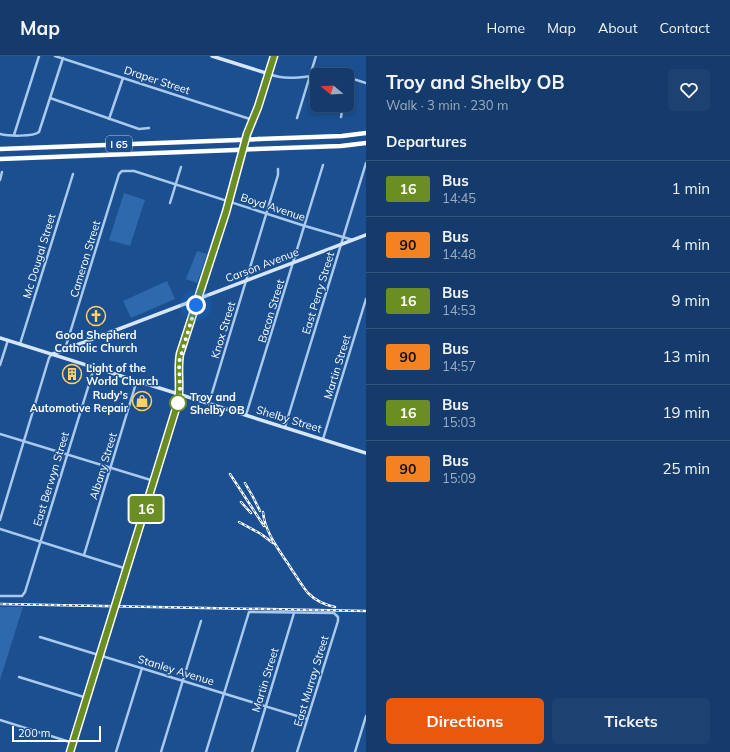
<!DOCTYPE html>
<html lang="en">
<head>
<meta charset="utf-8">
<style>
	:root { --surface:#143b6b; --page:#1d4271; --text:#f1f3f6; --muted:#9dadc1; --line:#33557e; --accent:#ea580c }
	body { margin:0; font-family:Mulish,sans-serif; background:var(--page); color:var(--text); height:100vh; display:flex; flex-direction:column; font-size:15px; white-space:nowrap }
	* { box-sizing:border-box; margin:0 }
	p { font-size:13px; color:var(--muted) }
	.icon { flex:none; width:22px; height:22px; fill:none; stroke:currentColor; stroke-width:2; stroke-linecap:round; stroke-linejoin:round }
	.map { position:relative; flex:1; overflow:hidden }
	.sheet { display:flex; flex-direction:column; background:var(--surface); width:364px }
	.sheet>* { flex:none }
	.badge { padding:0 8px; border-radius:3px; font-size:14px; line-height:26px }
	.needle { width:26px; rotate:288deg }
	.buttons { position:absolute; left:310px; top:12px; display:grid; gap:8px }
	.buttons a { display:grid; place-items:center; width:44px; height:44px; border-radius:6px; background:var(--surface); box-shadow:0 2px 6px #0003,0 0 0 1px var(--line); font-size:20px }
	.scale { position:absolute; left:12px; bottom:10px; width:89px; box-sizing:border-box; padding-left:4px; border:2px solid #fff; border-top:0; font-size:11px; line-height:14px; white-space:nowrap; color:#fff; -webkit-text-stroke:3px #1b4f8f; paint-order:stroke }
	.you { position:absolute; width:20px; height:20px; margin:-10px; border:3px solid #fff; border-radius:50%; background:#1a73e8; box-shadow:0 0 0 6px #1a73e833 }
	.map>.badge { position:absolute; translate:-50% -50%; box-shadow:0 0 0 2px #fff }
	h2 { padding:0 20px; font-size:15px; line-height:36px }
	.round { display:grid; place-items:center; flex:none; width:42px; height:42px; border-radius:6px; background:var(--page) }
	.overview { display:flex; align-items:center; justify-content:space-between; height:68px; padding:0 20px }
	h1 { font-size:19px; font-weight:700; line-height:30px }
	.action { display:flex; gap:8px; margin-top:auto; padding:8px 20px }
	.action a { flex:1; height:46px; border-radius:6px; background:var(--accent); color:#fff; font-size:16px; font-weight:700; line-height:46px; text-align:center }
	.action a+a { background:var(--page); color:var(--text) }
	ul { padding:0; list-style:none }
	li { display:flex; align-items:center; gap:12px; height:56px; padding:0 20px; border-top:1px solid var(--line) }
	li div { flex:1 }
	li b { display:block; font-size:15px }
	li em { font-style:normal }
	li .badge { min-width:44px; font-weight:700; text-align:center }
	header { display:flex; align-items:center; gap:24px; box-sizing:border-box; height:56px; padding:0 20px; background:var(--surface); border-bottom:1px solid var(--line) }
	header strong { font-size:19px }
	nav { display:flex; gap:22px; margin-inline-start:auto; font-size:14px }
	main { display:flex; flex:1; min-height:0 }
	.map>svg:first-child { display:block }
	.green { fill:#2e69ad }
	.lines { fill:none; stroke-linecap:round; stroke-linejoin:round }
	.street { stroke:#a9c9ee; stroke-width:2.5 }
	.secondary { stroke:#d6e6fa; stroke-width:3.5 }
	.highway { stroke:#fff; stroke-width:4.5 }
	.rail-casing { stroke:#fff; stroke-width:2.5 }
	.rail { stroke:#1b4f8f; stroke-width:1; stroke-dasharray:3; stroke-linecap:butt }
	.highway-bridge { stroke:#fff; stroke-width:4.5 }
	.line-casing { stroke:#fff; stroke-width:9 }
	.line { stroke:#6b8e23; stroke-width:6 }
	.walk { stroke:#fff; stroke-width:4; stroke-dasharray:0 7.2 }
	.stop-dot { fill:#fff; stroke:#6b8e23; stroke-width:2 }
	.labels { text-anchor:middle; stroke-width:3; stroke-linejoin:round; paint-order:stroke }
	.shield { fill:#1b4f8f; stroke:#bbcadd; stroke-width:1 }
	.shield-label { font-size:10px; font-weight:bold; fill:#fff }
	.street-label { font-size:11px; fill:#fff; stroke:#1b4f8f }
	.poi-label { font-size:11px; font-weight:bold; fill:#fff; stroke:#1b4f8f }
	.stop-label { font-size:11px; font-weight:bold; fill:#fff; stroke:#1b4f8f; text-anchor:start }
</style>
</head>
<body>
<header>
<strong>Map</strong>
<nav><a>Home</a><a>Map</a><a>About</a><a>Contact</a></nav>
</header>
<main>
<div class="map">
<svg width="366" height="696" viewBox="0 0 366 696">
	<rect width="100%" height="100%" fill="#1b4f8f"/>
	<g class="green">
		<path d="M124,137L145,144L130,190L109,184Z"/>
		<path d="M197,195L207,198L197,227L186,223Z"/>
		<path d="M167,225L175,243L131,262L123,245Z"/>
		<path d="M0,551H23L0,624Z"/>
	</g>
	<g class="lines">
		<g class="street">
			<path d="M55,0L253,64"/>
			<path d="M269,18C292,27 313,17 336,19"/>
			<path d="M347,21L366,27"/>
			<path d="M347,35L351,23"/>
			<path d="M50,42L139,73L149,72"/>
			<path d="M341,61L343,49"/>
			<path d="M297,62L316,0"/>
			<path d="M109,63L123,22"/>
			<path d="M0,78C8,80 33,81 39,76L63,2"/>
			<path d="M14,79L39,0"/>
			<path d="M0,124L2,116"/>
			<path d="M170,147L181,111"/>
			<path d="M20,288L73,118"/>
			<path d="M65,293L119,118L122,115H134L305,170L353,184"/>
			<path d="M0,309L8,284"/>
			<path d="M209,347L278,119V113"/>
			<path d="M246,359L323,109"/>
			<path d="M285,371L366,107"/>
			<path d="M0,378L154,425"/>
			<path d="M323,383L366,243"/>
			<path d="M0,464L49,302L51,299L53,298"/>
			<path d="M0,473L127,513"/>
			<path d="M84,499L137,324"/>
			<path d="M0,540H22L25,536L94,312"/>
			<path d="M40,581L307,663"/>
			<path d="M19,621L87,642"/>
			<path d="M0,664L73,687"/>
			<path d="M116,696L142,612"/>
			<path d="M161,696L201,565"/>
			<path d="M206,696L249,556L334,557L338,561V565L297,696"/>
			<path d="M252,696L294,557"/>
			<path d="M355,696L366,660"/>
		</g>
		<g class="secondary">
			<path d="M212,0L269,18"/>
			<path d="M0,282L366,397"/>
			<path d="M53,298L366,179"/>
			<path d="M70,696L178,346C181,330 177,314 180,298L226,156L247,78L258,51L274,0"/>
		</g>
		<g class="highway">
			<path d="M259,83L342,80L366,77"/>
			<path d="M0,93L238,84"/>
			<path d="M256,93L341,90L366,87"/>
			<path d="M0,103L235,94"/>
		</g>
		<defs>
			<g id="rail">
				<path d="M230,418L264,470"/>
				<path d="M245,427L253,441L260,455"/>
				<path d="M241,446L251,457"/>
				<path d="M263,456C265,478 281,496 292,514C297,521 302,530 308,537C315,544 325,549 335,551"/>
				<path d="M239,466L261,478L273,487"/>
				<path d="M0,548L366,555"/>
			</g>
		</defs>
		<use href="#rail" class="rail-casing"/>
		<use href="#rail" class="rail"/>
		<g class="highway-bridge">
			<path d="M238,84L259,83"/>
			<path d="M235,94L256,93"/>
		</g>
	</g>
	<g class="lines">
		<defs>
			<path id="line" d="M70,696L178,346C181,330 177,314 180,298L226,156L247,78L258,51L274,0"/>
		</defs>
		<use href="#line" class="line-casing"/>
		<use href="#line" class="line"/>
		<path class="walk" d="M178,347L180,333L179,306L196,249"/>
	</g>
	<defs>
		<symbol id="church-ring" viewBox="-11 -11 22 22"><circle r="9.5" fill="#1b4f8f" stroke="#ffd166" stroke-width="1.5"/><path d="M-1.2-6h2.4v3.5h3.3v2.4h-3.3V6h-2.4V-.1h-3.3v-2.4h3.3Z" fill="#ffd166"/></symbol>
		<symbol id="building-ring" viewBox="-11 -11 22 22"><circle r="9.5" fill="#1b4f8f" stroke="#ffd166" stroke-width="1.5"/><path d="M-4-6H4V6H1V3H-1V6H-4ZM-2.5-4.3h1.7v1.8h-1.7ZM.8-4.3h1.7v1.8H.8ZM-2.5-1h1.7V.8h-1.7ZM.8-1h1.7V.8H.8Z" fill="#ffd166"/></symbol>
		<symbol id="shop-ring" viewBox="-11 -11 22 22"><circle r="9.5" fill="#1b4f8f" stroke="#ffd166" stroke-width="1.5"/><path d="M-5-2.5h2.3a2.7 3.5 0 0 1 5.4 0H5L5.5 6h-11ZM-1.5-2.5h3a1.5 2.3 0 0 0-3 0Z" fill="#ffd166"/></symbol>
	</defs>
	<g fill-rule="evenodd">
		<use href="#church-ring" x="85" y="249" width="22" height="22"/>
		<use href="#building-ring" x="61" y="307" width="22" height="22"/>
		<use href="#shop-ring" x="131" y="334" width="22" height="22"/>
	</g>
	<circle class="stop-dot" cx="178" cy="347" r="8"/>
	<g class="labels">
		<rect class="shield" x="106" y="80" width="26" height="16" rx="3"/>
		<g class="shield-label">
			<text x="119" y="92">I 65</text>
		</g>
		<g class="street-label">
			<text transform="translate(157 24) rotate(18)" y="4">Draper Street</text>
			<text transform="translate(273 151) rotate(18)" y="4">Boyd Avenue</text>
			<text transform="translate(39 200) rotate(-73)" y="4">Mc Dougal Street</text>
			<text transform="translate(85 203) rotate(-73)" y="4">Cameron Street</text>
			<text transform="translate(262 209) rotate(-21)" y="4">Carson Avenue</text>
			<text transform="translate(318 237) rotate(-73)" y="4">East Perry Street</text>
			<text transform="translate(271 255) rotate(-73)" y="4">Bacon Street</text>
			<text transform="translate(223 274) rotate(-73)" y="4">Knox Street</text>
			<text transform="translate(337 311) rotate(-73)" y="4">Martin Street</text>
			<text transform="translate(289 363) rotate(17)" y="4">Shelby Street</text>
			<text transform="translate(103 410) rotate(-73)" y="4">Albany Street</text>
			<text transform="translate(51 423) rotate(-73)" y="4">East Berwyn Street</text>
			<text transform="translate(176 614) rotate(17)" y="4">Stanley Avenue</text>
			<text transform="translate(265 624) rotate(-73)" y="4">Martin Street</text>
			<text transform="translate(311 625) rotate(-73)" y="4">East Murray Street</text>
		</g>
		<g class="poi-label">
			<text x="96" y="283">Good Shepherd<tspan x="96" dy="13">Catholic Church</tspan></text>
			<text x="86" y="316" text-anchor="start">Light of the<tspan x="86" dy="13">World Church</tspan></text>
			<text x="128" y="343" text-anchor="end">Rudy's<tspan x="128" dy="13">Automotive Repair</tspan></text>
		</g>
		<g class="stop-label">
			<text x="190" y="345">Troy and<tspan x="190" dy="13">Shelby OB</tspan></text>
		</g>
	</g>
</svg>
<div class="buttons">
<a><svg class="needle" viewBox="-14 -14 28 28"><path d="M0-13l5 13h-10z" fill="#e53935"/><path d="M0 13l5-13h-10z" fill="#9dadc1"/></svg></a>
</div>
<div class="scale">200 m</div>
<div class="you" style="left:196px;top:249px"></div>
<b class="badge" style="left:146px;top:453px;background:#6b8e23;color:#fff">16</b>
</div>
<section class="sheet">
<div class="overview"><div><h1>Troy and Shelby OB</h1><p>Walk · 3 min · 230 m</p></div><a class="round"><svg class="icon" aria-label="heart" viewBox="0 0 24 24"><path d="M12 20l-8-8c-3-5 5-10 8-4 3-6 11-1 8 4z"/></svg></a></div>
<h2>Departures</h2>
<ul>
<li><span class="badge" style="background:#6b8e23;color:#fff">16</span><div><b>Bus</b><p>14:45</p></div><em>1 min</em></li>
<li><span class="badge" style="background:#f58220;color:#111">90</span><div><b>Bus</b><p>14:48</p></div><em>4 min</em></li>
<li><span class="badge" style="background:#6b8e23;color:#fff">16</span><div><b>Bus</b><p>14:53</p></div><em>9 min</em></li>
<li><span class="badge" style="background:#f58220;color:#111">90</span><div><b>Bus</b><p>14:57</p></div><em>13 min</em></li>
<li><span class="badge" style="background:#6b8e23;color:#fff">16</span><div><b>Bus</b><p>15:03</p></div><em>19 min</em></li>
<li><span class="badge" style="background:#f58220;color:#111">90</span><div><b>Bus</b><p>15:09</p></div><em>25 min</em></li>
</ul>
<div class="action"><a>Directions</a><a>Tickets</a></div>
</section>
</main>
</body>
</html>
